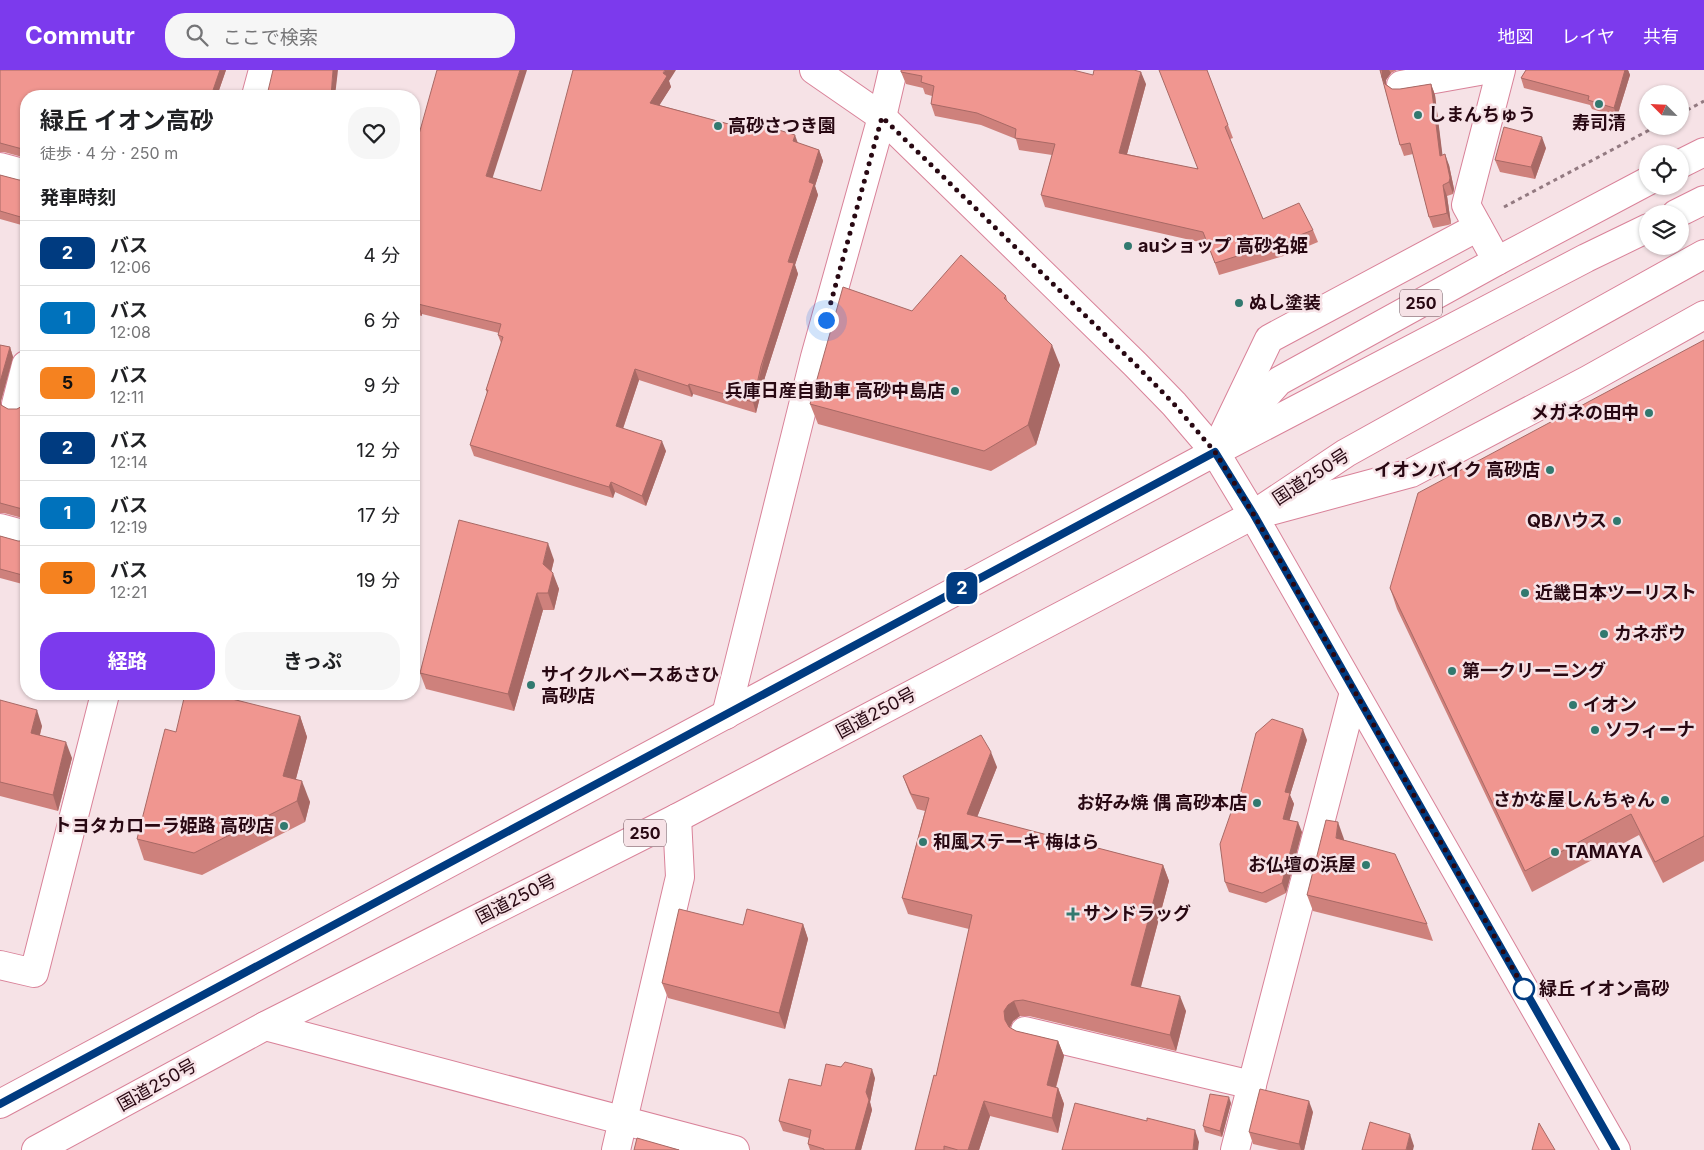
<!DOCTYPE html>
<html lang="ja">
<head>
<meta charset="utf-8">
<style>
	:root { --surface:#fff; --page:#f6f6f6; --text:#202124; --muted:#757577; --line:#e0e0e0; --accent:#7c3aed }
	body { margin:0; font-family:Inter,"Noto Sans JP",sans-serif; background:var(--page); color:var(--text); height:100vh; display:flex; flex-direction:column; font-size:19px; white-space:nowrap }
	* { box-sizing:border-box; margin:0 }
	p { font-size:16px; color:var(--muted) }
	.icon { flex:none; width:28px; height:28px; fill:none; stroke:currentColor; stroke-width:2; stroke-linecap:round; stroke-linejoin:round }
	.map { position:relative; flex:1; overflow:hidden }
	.panel { position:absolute; left:20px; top:20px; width:400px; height:610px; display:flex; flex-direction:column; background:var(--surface); border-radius:20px; box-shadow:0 1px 4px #0004 }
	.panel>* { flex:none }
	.badge { padding:0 10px; border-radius:8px; font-size:18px; line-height:32px }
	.needle { width:32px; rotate:294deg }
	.fabs { position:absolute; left:1639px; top:15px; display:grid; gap:10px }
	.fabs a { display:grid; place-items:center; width:50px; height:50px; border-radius:50%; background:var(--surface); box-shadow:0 1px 4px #0004; font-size:25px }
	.you { position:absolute; width:25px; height:25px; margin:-12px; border:4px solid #fff; border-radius:50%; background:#1a73e8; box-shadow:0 0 0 8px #1a73e833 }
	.map>.badge { position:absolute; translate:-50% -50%; box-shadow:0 0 0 2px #fff }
	h2 { padding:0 20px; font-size:19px; line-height:45px }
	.round { display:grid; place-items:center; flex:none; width:52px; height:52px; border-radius:20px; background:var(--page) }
	.summary { display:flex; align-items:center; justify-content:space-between; height:85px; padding:0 20px }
	h1 { font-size:24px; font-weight:700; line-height:38px }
	.button { display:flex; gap:10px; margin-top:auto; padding:10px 20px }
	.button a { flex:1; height:58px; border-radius:20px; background:var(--accent); color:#fff; font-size:20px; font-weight:700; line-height:58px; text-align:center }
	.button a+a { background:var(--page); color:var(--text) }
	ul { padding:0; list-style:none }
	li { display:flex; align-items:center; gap:15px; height:65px; padding:0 20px; border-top:1px solid var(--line) }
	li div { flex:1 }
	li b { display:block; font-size:19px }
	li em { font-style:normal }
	li .badge { min-width:55px; font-weight:700; text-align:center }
	header { display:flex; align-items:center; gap:30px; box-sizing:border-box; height:70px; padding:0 25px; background:var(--accent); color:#fff }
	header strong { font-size:24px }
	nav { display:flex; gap:28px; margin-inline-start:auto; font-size:18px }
	.search { width:350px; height:45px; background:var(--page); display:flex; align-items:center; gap:12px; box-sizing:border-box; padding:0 18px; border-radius:20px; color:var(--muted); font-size:19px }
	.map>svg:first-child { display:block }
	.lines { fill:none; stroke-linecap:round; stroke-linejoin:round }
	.minor-casing { stroke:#d98299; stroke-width:30 }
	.highway-casing { stroke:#d98299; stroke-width:30 }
	.path { stroke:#937a81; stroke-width:3; stroke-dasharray:4 4; stroke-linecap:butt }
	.minor { stroke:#fff; stroke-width:28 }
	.highway { stroke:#fff; stroke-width:28 }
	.wall { fill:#ce817c }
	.shaded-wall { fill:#a86965 }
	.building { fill:#f09690; stroke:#a86965 }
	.line-casing { stroke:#fff; stroke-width:11 }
	.line { stroke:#003b80; stroke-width:8 }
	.walk { stroke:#280812; stroke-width:5; stroke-dasharray:0 9 }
	.poi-dot { fill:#32796f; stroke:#f6e2e6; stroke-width:2 }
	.stop-dot { fill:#fff; stroke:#003b80; stroke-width:2.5 }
	.labels { text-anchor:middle; stroke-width:5; stroke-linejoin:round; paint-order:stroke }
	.shield { fill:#f6e2e6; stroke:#664952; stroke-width:1 }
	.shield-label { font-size:16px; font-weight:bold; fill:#280812 }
	.poi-label { font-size:18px; font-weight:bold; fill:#280812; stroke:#f6e2e6; text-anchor:start }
	.street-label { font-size:18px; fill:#280812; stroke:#f6e2e6 }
	.stop-label { font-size:18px; font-weight:bold; fill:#280812; stroke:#f6e2e6; text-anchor:start }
</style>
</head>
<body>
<header>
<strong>Commutr</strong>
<div class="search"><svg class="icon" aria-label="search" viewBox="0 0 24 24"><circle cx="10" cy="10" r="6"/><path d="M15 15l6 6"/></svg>ここで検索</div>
<nav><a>地図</a><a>レイヤ</a><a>共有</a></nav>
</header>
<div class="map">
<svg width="1704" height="1080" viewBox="0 0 1704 1080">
	<rect width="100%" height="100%" fill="#f6e2e6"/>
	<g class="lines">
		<defs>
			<g id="minor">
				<path d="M814,0L882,47L1135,294L1174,334L1215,382L1253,445L1616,1080"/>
				<path d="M1401,15L1485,0"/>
				<path d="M256,26L263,0"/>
				<path d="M0,97L26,104"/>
				<path d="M1497,191L1466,135L1501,0"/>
				<path d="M16,334L26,295"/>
				<path d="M1220,371L1269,269L1478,157"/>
				<path d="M0,458L26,465"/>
				<path d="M726,645L815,287L882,47L893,0"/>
				<path d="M0,895L34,903L105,624"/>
				<path d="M265,956L735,1080"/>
				<path d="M1025,961L1252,1015"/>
				<path d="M616,1080L680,807L677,748"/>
				<path d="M1235,1080L1354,622"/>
			</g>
			<g id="highway">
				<path d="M1680,94L1704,82"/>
				<path d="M1676,144L1704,130"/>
				<path d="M1228,368L1279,311L1497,191L1648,111"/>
				<path d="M1274,440L1411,403L1586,311L1704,245"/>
				<path d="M0,1034L1215,382L1586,188L1648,158"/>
				<path d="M36,1080L265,956L677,748L1253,445L1346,383L1704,184"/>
			</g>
		</defs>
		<use href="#minor" class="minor-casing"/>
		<use href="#highway" class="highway-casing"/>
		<g class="path">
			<path d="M1680,44L1704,31"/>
			<path d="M1504,137L1657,56"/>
		</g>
		<use href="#minor" class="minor"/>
		<use href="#highway" class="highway"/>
	</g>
	<g class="wall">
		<path d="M0,0H226L217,26H26V88L4,82H0Z"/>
		<path d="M1207,0L1233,68L1230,69L1263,149L1313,160L1318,172L1287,185L1219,205L1208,174L1045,137L1041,125L1052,85L1019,80L1016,69L981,55L935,46L931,34L932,26L925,24L923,18L906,14L901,2L1093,5L1146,14L1127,84L1197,99Z"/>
		<path d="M1380,0H1397L1391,3L1386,10V14L1392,19H1400L1431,14L1435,25L1442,85L1449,95L1454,119L1453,124L1447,126L1451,154L1448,155L1433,158L1429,147L1413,84L1404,86L1400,75Z"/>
		<path d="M1526,0H1628L1630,5L1617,47L1592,39L1590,35L1524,18L1521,8Z"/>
		<path d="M669,11L671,17L659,35L798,73L819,80L823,91L815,116L818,125L795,195L798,204L765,307L756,343L693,324L692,327L639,310L623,359L666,381L646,436L615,422L613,428L474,386L470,375L487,323L486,320L501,273L498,265L499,263L422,244V246L414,244V82L493,108L541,121Z"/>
		<path d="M1546,78L1535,109L1500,102L1495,90Z"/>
		<path d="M0,105L19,110H26V159L25,156L0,149Z"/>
		<path d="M1006,226L1008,233L1060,295L1036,375L991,401L818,354L810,334L912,241Z"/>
		<path d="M1704,270V791L1663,813L1639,765L1532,822L1397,539L1390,518Z"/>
		<path d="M0,275L10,277L13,287L1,331V335L8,339H17L24,335L26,331V449L4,443H0Z"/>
		<path d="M0,466L18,471H26V515L0,508Z"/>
		<path d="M554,490L551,502L559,519L554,540H543L514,641L426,619L420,603Z"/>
		<path d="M0,630L42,656L40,665L72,688L58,741L0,726Z"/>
		<path d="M300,646L307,667L296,709L310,732L305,752L202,805L144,790L137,769L176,662Z"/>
		<path d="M1307,670L1290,725L1294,734L1289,750L1302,762L1286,823L1266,833L1229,822L1225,812Z"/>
		<path d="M997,697L977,747L1163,795L1169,811L1141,917L1186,941L1176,981L1029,946H1020L1013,951L1010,958L1016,961L1058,971L1064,986L1056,1018H1058L1064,1034L1058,1063L990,1046L979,1080H915L936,1006L969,859L908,844L902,828L925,741L917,739L909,722L903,706Z"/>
		<path d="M1344,769V770L1427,854L1433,871L1313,841L1307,825Z"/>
		<path d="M803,854L808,869L785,959L668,928L662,913L743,855Z"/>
		<path d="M875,1008L870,1032L872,1040L861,1080H810L808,1074L809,1068L783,1061L779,1051L821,1016Z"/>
		<path d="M1231,1033L1222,1067L1205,1062L1203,1056Z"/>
		<path d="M1313,1042L1304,1080H1279L1253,1074L1249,1062Z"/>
	</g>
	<g class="shaded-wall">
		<path d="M220,0H226L217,26H211Z"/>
		<path d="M333,0H338L335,26H331Z"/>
		<path d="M520,0H527L490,116L486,106Z"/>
		<path d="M665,0H676L669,11L671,17L654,44L650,33Z"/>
		<path d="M1382,0H1389L1391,3L1386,10V18L1382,7Z"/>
		<path d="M1625,0H1628L1630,5L1617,47L1614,38Z"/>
		<path d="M1141,2L1146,14L1124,95L1119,83Z"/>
		<path d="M1431,14L1435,25L1444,97L1440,86Z"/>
		<path d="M795,65L799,76L793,71Z"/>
		<path d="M1542,67L1546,78L1535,109L1531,97Z"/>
		<path d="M819,80L823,91L815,116L818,125L795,195L798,204L765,307L756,343L753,332L809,112Z"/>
		<path d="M1445,84L1449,95L1454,119L1453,124L1449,112Z"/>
		<path d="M1443,115L1447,126L1451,154L1447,143Z"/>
		<path d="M418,234L422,244V246L418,236Z"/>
		<path d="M1052,275L1060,295L1036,375L1028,355Z"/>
		<path d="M10,277L13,287L1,331V339L0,336V312Z"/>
		<path d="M635,299L639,310L620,367L616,356Z"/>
		<path d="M689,314L693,324L692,327L688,316Z"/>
		<path d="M662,371L666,381L646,436L642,426Z"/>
		<path d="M611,412L615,422L613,428L609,417Z"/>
		<path d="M548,473L554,490L549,511L543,494Z"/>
		<path d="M553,503L559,519L554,540L548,523Z"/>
		<path d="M537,523L543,540L514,641L508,624Z"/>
		<path d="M37,640L42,656L36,679L31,663Z"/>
		<path d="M300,646L307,667L291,727L283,706Z"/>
		<path d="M1303,659L1307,670L1290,725L1294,734L1287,760L1283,749L1285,722Z"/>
		<path d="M66,672L72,688L58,741L53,725Z"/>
		<path d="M991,682L997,697L972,760L967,744Z"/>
		<path d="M302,711L310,732L305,752L297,731Z"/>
		<path d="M1298,752L1302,762L1286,823L1282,813Z"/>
		<path d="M1338,752L1344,769L1343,785L1336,768Z"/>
		<path d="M1163,795L1169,811L1137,931L1131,915Z"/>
		<path d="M803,854L808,869L785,959L779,943Z"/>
		<path d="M1180,926L1186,941L1176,981L1170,965Z"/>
		<path d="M1014,931L1020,946L1013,951L1010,957V966L1005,950L1004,941L1008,935Z"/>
		<path d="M1058,971L1064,986L1052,1031L1047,1015Z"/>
		<path d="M872,999L875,1008L870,1032L872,1040L861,1080H855L866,1022Z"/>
		<path d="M1058,1018L1064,1034L1058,1063L1052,1048Z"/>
		<path d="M1229,1027L1231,1033L1222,1067L1220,1061Z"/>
		<path d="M984,1031L990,1046L979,1080H968Z"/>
		<path d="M1309,1031L1313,1042L1304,1080H1301L1299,1074Z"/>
		<path d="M1195,1060L1199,1072L1198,1080H1193Z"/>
		<path d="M1410,1064L1414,1076L1413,1080H1406Z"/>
	</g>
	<g class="building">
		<path d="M0,0H220L211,26H26V80L0,73Z"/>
		<path d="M273,0H333L331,26H264L268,21Z"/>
		<path d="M437,0H520L486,106L541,121L573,0H665L663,3L667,6L650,33L751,60L753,52L795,65L793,71L819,80L809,112L814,114L788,192L794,193L761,296L753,332L689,314L688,316L635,299L616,356L662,371L642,426L611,412L609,417L470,375L488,320H486L503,267L498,265L501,254L418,234V236L414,235V109L415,103H414V82Z"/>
		<path d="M901,0H1073L1093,5L1094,0H1134L1141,2L1119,83L1198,99L1159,0H1207L1228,55L1225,57L1263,149L1299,133L1313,160L1282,172L1215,193L1203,162L1041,125L1055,74L1015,68L1016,59L977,43L931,34L934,16L921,12L922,6L901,2Z"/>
		<path d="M1380,0H1382V7L1385,14L1392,19H1400L1431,14L1440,86L1445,84L1450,108L1449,112L1443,115L1447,143L1444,144L1429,147L1410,73L1400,75Z"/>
		<path d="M1526,0H1625L1614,38L1588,30L1589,26L1521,8Z"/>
		<path d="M1504,57L1542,67L1531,97L1495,90Z"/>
		<path d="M0,105L19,110H26V151L23,150L24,148L0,141Z"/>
		<path d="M961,185L1006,226L1004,228L1052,275L1028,355L984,381L810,334L843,217L912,241Z"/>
		<path d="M1704,270V766L1655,792L1631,744L1525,801L1390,518L1418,423Z"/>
		<path d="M0,275L10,277L0,312Z"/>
		<path d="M26,331V440L0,433V333L1,335L8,339H17L24,335Z"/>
		<path d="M459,450L548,473L543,494L553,503L548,523H537L508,624L420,603Z"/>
		<path d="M0,466L18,471H26V506L0,499Z"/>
		<path d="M185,624H205L211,625V624H212L300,646L283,706L302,711L297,731L194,783L137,769L165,659L176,662Z"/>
		<path d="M0,630L37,640L31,663L66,672L53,725L0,712Z"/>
		<path d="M1272,649L1303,659L1285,722L1290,723L1283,749L1298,752L1282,813L1262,823L1225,812L1220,774L1235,731L1240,725L1256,663Z"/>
		<path d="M981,665L991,682L967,744L1163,795L1131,915L1180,926L1170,965L1023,930L1014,931L1008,935L1004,941L1005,950L1009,957L1016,961L1058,971L1047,1015L1058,1018L1052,1048L984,1031L968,1080H958L944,1076V1080H915L934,1005L936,1006L972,845L902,828L929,728L911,724L903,706Z"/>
		<path d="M1326,750L1338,752L1336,768L1395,784L1427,854L1307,825Z"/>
		<path d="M679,839L743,855L747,839L803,854L779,943L662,913Z"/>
		<path d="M845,992L872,999L866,1022L869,1030L855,1080H824V1079L808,1074L811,1060L779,1051L789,1009L821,1016L826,994L841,997Z"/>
		<path d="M1260,1019L1309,1031L1299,1074L1249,1062Z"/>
		<path d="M1210,1024L1229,1027L1220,1061L1203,1056Z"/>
		<path d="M1075,1033L1147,1051V1048L1195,1060L1193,1080H1062Z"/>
		<path d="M1370,1052L1410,1064L1406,1080H1362Z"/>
		<path d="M1539,1053L1555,1080H1532Z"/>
		<path d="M637,1068L679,1080H634Z"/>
	</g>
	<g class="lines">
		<defs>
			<path id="line" d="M0,1034L1215,382L1254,445L1616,1080"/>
		</defs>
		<use href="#line" class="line-casing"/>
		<use href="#line" class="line"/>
		<path class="walk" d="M826,250L882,47L1135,294L1174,334L1215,382L1254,445L1529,927L1524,919"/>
	</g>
	<g class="poi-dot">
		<circle cx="1599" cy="34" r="5"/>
		<circle cx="1418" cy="45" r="5"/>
		<circle cx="718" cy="56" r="5"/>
		<circle cx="1128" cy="176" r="5"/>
		<circle cx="1239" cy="233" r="5"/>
		<circle cx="955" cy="321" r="5"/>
		<circle cx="1649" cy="343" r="5"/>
		<circle cx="1550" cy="400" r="5"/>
		<circle cx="1617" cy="451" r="5"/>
		<circle cx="1525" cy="523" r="5"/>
		<circle cx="1604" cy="564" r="5"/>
		<circle cx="1452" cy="601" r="5"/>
		<circle cx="531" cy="615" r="5"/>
		<circle cx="1573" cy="635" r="5"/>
		<circle cx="1595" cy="660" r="5"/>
		<circle cx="1665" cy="730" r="5"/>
		<circle cx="1257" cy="733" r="5"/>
		<circle cx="284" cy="756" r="5"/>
		<circle cx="923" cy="772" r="5"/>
		<circle cx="1555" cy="782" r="5"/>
		<circle cx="1366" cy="795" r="5"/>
		<path d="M1070.5 836.5h5v5h5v5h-5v5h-5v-5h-5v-5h5z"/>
	</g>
	<circle class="stop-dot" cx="1524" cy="919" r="10"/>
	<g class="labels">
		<g class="shield">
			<rect x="1400" y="219.5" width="42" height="27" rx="4"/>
			<rect x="624" y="749.5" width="42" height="27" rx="4"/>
		</g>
		<g class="shield-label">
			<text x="1421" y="239">250</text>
			<text x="645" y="769">250</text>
		</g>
		<g class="poi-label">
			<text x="1428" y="51">しまんちゅう</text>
			<text x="1599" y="59" text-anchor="middle">寿司清</text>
			<text x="728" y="62">高砂さつき園</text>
			<text x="1138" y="182">auショップ 高砂名姫</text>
			<text x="1249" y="239">ぬし塗装</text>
			<text x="945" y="327" text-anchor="end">兵庫日産自動車 高砂中島店</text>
			<text x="1639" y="349" text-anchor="end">メガネの田中</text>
			<text x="1540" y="406" text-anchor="end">イオンバイク 高砂店</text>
			<text x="1607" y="457" text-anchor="end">QBハウス</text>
			<text x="1535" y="529">近畿日本ツーリスト</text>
			<text x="1614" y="570">カネボウ</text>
			<text x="1462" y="607">第一クリーニング</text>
			<text x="541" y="611">サイクルベースあさひ<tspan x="541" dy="21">高砂店</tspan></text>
			<text x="1583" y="641">イオン</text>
			<text x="1605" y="666">ソフィーナ</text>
			<text x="1655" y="736" text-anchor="end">さかな屋しんちゃん</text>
			<text x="1247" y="739" text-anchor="end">お好み焼 偶 高砂本店</text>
			<text x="274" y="762" text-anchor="end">トヨタカローラ姫路 高砂店</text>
			<text x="933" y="778">和風ステーキ 梅はら</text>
			<text x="1565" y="788">TAMAYA</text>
			<text x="1356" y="801" text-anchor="end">お仏壇の浜屋</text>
			<text x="1083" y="850">サンドラッグ</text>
		</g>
		<g class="street-label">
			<text transform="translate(1311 407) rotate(-33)" y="6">国道250号</text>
			<text transform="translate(876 643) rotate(-28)" y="6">国道250号</text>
			<text transform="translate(516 829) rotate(-27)" y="6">国道250号</text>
			<text transform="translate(157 1015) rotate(-29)" y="6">国道250号</text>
		</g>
		<g class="stop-label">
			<text x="1539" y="925">緑丘 イオン高砂</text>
		</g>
	</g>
</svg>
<div class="fabs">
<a><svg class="needle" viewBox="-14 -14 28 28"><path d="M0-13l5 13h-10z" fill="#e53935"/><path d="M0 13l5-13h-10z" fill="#757577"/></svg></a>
<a><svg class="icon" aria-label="locate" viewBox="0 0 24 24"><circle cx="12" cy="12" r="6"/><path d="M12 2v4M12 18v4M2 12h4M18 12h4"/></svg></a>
<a><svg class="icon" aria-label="layers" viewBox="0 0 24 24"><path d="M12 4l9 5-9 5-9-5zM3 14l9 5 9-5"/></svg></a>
</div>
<div class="you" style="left:826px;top:250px"></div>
<b class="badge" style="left:962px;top:518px;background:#003b80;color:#fff">2</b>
<section class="panel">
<div class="summary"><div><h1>緑丘 イオン高砂</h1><p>徒歩 · 4 分 · 250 m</p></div><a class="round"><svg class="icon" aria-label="heart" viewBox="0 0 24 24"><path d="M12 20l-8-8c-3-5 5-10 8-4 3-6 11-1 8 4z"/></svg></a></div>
<h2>発車時刻</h2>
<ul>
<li><span class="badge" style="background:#003b80;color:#fff">2</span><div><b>バス</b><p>12:06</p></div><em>4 分</em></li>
<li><span class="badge" style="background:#0072bc;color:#fff">1</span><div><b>バス</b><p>12:08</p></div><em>6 分</em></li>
<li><span class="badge" style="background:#f58220;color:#111">5</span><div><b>バス</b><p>12:11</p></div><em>9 分</em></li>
<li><span class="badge" style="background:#003b80;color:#fff">2</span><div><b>バス</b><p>12:14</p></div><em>12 分</em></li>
<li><span class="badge" style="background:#0072bc;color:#fff">1</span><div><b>バス</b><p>12:19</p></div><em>17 分</em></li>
<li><span class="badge" style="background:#f58220;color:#111">5</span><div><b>バス</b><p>12:21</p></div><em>19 分</em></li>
</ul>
<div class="button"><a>経路</a><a>きっぷ</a></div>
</section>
</div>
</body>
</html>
